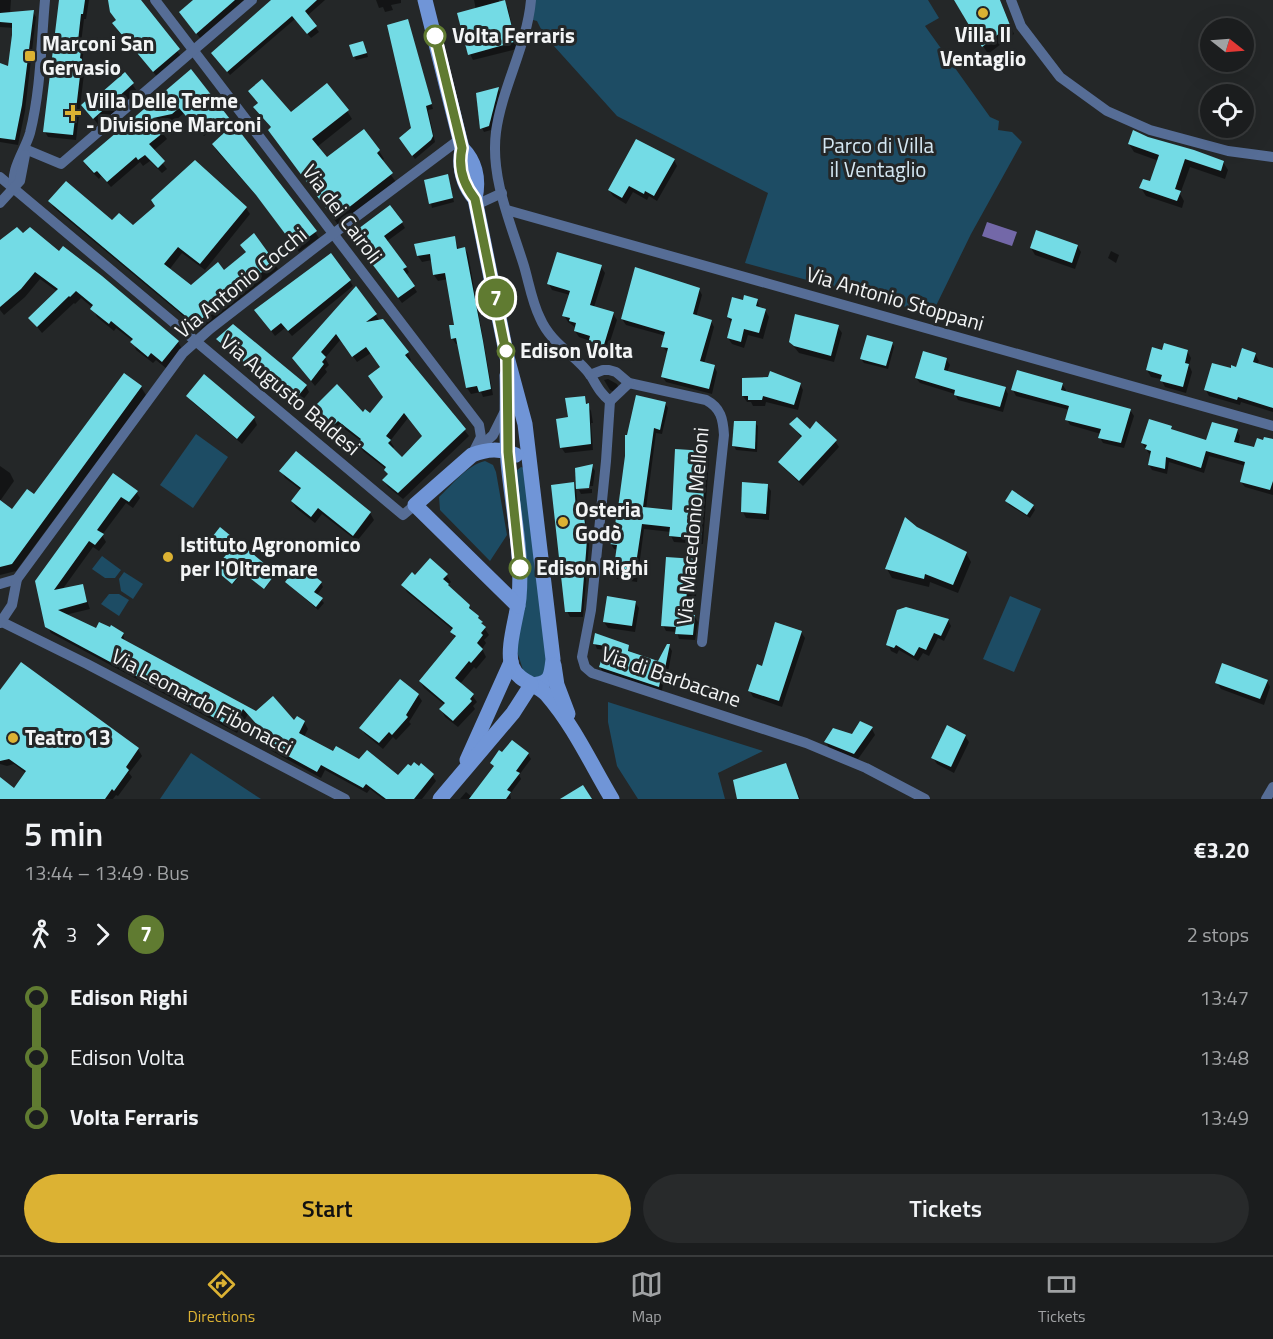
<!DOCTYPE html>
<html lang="en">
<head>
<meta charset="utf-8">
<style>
	:root { --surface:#1b1d1e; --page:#282a2b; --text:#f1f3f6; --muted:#a0a2a4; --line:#393b3c; --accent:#dcb233 }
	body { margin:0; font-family:"Titillium Web",sans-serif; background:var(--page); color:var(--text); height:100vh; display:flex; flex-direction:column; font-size:22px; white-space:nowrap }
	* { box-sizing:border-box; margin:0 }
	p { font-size:20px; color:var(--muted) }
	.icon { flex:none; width:33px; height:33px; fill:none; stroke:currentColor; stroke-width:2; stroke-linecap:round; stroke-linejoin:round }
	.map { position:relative; height:799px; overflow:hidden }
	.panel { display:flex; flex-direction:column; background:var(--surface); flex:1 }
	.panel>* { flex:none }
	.badge { padding:0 12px; border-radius:20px; font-size:21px; line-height:39px }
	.needle { width:39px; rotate:107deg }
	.controls { position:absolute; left:1200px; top:18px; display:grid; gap:12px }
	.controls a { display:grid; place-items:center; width:54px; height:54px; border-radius:50%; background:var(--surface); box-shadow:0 6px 24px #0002,0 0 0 2px var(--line); font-size:30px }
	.map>.badge { position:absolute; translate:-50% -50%; box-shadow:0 0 0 3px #fff }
	.legs { display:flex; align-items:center; gap:9px; height:66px; padding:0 24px; font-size:20px }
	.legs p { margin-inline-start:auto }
	.summary { display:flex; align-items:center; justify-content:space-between; height:102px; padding:0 24px }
	h1 { font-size:33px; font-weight:600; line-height:45px }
	.action { display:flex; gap:12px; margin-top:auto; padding:12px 24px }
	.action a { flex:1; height:69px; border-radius:36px; background:var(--accent); color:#111; font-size:24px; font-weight:600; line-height:69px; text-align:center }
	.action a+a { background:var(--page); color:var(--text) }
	ul { padding:0 24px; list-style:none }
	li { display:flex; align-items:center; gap:21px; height:60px; font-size:22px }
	li i { display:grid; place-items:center; width:9px; height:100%; margin:0 8px; background:currentColor }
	li i::after { content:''; width:15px; height:15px; margin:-8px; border:4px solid; border-radius:50%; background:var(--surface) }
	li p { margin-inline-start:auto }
	li:first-child i { background:linear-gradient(#0000 50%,currentColor 0) }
	li:last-child i { background:linear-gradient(currentColor 50%,#0000 0) }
	.tab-bar { display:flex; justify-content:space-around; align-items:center; height:84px; border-top:2px solid var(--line); background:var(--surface); font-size:16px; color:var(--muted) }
	.tab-bar a { display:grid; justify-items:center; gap:3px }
	.tab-bar .current { color:var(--accent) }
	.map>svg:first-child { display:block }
	.green { fill:#1d4c64 }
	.water { fill:#7368a8 }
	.shadow { fill:#0007; fill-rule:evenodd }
	.building { fill:#73dbe5; fill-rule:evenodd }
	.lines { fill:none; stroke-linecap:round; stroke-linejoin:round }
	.street { stroke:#566d96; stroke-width:10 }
	.secondary { stroke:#7095d7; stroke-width:15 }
	.line-1-casing { stroke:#fff; stroke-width:14 }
	.line-1 { stroke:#607b31; stroke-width:9 }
	.poi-dot { fill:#dcb233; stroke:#242728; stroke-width:2 }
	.stop-1-dot { fill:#fff; stroke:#607b31; stroke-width:3 }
	.labels { text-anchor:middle; stroke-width:6; stroke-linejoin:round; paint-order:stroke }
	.poi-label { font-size:21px; font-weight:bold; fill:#f3f5f6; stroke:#242728; text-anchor:start }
	.stop-label { font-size:21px; font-weight:bold; fill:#f3f5f6; stroke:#242728; text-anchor:start }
	.park-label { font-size:21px; fill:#d4e7f2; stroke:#242728 }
	.street-label { font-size:21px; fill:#f3f5f6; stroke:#242728 }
</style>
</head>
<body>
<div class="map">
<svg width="1273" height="799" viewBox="0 0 1273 799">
	<rect width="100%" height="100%" fill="#242728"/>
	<g class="green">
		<path d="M535,0H928L939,18L925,26L990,117L999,121L998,130L1012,132L1022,142L971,234L932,314L745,263L768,193L617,116L544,35L537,21L533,20Z"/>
		<path d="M196,434L228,457L193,508L160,485Z"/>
		<path d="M485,461L493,465L496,472L507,535L490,561L440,510L439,497C452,485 467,465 485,461Z"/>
		<path d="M521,467L524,468L548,662L545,674L535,678L524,673L517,651L516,471Z"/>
		<path d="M102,556L121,570L115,578H105L92,569Z"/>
		<path d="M124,572L143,584L133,599L121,591L119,579Z"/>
		<path d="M109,594H119L129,600L119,616L101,604Z"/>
		<path d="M1010,596L1041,609L1014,672L983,659Z"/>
		<path d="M608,702L763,751L718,773L725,799H638L617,766L608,722Z"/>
		<path d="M191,753L261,799H160Z"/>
	</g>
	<path class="water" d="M987,222L1017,232L1012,246L982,236Z"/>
	<g class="shadow">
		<path d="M0,0H11L10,14L33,12L36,17L25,111L18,145L0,142V65L9,68L14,28L0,27Z"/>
		<path d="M61,0H89L86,19H84L81,43L84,49L82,62L85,66L76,140L48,137L45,132Z"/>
		<path d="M110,0H139L183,59L159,79L119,32L114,24L117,21Z"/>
		<path d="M196,0H244L200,38L181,13Z"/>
		<path d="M273,0H325L307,16L319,32L311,38L295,19L230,75L215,58Z"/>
		<path d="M376,0H401V3L391,5L393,10L385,12L383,7L379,8Z"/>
		<path d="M474,0H499V4L505,2L508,8L517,49L473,60L470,54L476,10Z"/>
		<path d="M955,0H1000L1014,34L988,54Z"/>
		<path d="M408,21L433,109L428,110L435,142L415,159L404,143L413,129Z"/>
		<path d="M365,46L368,57L356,60L354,56Z"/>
		<path d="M191,71L315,232L319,238L299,252L262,202L217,151L213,144L227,132L219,123L204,136L184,113L176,120L156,124L167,139L153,151L167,169L162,173L150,161L143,166L140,162L111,187L101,176L99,179L88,168L85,162Z"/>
		<path d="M125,74L139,94L100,127L83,105L100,95Z"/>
		<path d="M498,89L500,92L491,130L484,132L482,128Z"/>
		<path d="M250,91L290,114L347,111L352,119L317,147L326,159L379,151L384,159L381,161L396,182L339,226L274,138L272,129L255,107L258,104Z"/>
		<path d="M1129,144L1223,162L1228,170L1225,179L1190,167L1180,194L1184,201L1182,208L1146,196L1141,188L1151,183L1159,161L1134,152Z"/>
		<path d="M674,160L677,166L657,201L649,196L647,200L633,192L626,204L613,196L609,190Z"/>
		<path d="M448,176L454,202L432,208L426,181Z"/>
		<path d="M50,202L133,227L246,208L250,214L205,270L182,253L169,270L191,287L224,272L274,263L278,269L200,330L54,208Z"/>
		<path d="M402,223L405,228L386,242L406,267L409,272L406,275L417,292L402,303L355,240Z"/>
		<path d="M454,238L459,250L465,249L468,254L493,395L483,397L481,392L471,394L467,388L458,344H456L452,338L456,326L448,279L438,281L434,275L432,260L422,262L418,256L416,245Z"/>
		<path d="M1077,246L1081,252L1075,269L1035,255L1031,248Z"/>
		<path d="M1111,251L1119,255L1116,263L1108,258Z"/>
		<path d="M0,253L178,342L182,349L167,369L156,360L153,363L136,350L133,341L116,328L114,331L97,317L93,308L81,298L75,304L74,303L42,333L30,318L58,292L40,279L25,297L4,315L0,310Z"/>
		<path d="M601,267L605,273L594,307L613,314L617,320L606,354L593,350L590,344V341L579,337L575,331L576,328L568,322L564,315L570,295L552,290L549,284Z"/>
		<path d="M350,281L353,286L292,336L285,328L275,336L260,316Z"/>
		<path d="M356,288L380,321H382L408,353L411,360L409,361L469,436L403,499L388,487L384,481L389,476L386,469L363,451L359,444L361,441L342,427L330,438L310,424L306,417L370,415L384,397L381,368L371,353L357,362L341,339L325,358L329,365L325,369L327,372L315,386L298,365ZM408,418L424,437L402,459L392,449L394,447L390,441Z"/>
		<path d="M699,289L702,295L696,317L711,321L714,327L704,364L714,366L717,372L712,394L666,382L662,376L668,353L663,347L666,336L626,325L622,319Z"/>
		<path d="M757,300L760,309L765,310L769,317L763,339L748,335L744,348L732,344L728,338L732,324L728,317L744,302Z"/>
		<path d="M838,327L842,333L834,362L799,353L790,342Z"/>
		<path d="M218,340L306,386L309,392L302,401L285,388L278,395L221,346Z"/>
		<path d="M892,343L894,347L888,369L864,363L861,359Z"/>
		<path d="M1187,351L1191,358L1189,365L1192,372L1186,393L1165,387L1161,379L1151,377L1147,370L1163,352Z"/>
		<path d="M1255,354L1259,361L1257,365L1273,370V412L1241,402L1240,405L1209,396L1206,390Z"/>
		<path d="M946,359L950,365L947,372L1005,388L1008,394L1003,412L958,400L955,394L920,383L916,378Z"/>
		<path d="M204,377L254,418L257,425L242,444L192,402L188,396Z"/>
		<path d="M608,379L617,384L619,388L615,392L610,390L604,380Z"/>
		<path d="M800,384L803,390L798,410L766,402L765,406H753L751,402H747L743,396Z"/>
		<path d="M1062,384L1066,390L1065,393L1130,410L1134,416L1124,448L1103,443L1100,438L1101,434L1070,425L1067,419L1070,410L1016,396L1013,390Z"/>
		<path d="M141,387L146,395L16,571L0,575V502L12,511L34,496Z"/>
		<path d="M584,398L591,411L593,423H591L593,450L565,453L561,447L569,419Z"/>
		<path d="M665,403L668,408L662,434L656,433L646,509L673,512L706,452L709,458L703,544L674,542L671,536V532L644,529L637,582L617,579L614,574L618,550L614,549L611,544L616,529L626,456Z"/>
		<path d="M755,423L758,426L757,452L736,450L734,446Z"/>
		<path d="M791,424L835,441L839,447L803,486L784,468L780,462L802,438Z"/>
		<path d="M1171,427L1173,431L1207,442L1237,431L1240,436L1238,445L1255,449L1273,441V495L1245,487L1241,482L1246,466L1209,456L1204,473L1169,462L1167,474L1152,470L1149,465L1150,455L1142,443Z"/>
		<path d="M0,466L10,473L14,481L0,501Z"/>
		<path d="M592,466L595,471L593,486L578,487V489L576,469Z"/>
		<path d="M281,471L370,513L374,520L357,541L322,514L315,523L296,508L292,501L301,490L285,478Z"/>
		<path d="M114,475L136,492L140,498L133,508L126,503L102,535L106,542L99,551L93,547L62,590L82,586L90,609L65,615L97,630L123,634L125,642L256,713L294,723L304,722L308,729L304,737L334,754L398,777L432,775L436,781L422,799H383L370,789L367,793L325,770L321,778L272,751L268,744L271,742L248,714L237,733L51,633L47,626L36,581Z"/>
		<path d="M573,484L576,489L578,512L582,511L585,517L589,545L583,617H570L567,611Z"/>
		<path d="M767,485L771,491L769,520L746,518L743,512Z"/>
		<path d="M592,489V493L581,494L579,490Z"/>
		<path d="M1006,501L1033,506L1035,510L1030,518L1009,505Z"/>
		<path d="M916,528L966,553L971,562L958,593L930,582L929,587L892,578L887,569Z"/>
		<path d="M220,529L275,574L265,589L243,572L233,584L217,571L227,556L210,541Z"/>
		<path d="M695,561L698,566L696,597L689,596L687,615L694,616L698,622L695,640L679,639L677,632L666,631L663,625Z"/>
		<path d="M446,575L451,582L448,585L469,606L489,635L484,640L486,643L482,649L486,657L476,669L474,667L460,684L472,695L477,702L473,706L475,709L458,727L445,717L441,709L445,705L424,688L420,681L456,639L452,632L453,630L407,592L403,585L415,577Z"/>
		<path d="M286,582L321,583L323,587L317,595L324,603L318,610Z"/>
		<path d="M635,602L639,608L635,632L608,628L604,622Z"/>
		<path d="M948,620L951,626L944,641L938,638L929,656L923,653L918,661L899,650L897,654L891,651L888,644Z"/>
		<path d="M801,632L805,638L782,707L753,697L750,691L763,668Z"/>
		<path d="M595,644L628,646L630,653L659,663L669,646L672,651L667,677L664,676L662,691L603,672L600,667L606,650L597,649Z"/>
		<path d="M21,664L138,749L142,756L129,773L132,777L118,796L116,795L113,799H0V780L14,790L26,773L14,764L7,766L0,764V693Z"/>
		<path d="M1267,681L1270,687L1264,705L1221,689L1217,683Z"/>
		<path d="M418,695L422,701L409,722L411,724L396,740L393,737L383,749L365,734L361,728Z"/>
		<path d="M872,729L875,735L858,759L829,748L826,742Z"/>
		<path d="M965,736L969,742L954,773L937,764L933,758Z"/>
		<path d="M528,754L531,759L519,775L521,779L510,794L511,799H460L466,792L472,797L495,768L492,763Z"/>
		<path d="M786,765L800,799H738Z"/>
	</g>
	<g class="building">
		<path d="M59,0H85L83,14H81L78,41L82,42L80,58L82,59L73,135L43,132Z"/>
		<path d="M108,0H141L180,49L153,72L112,23L116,20L110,12Z"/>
		<path d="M193,0H235L196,34L179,12Z"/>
		<path d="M271,0H317L305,11L317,26L307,34L292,16L227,72L211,53Z"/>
		<path d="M505,0L515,39L514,42L468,55L457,13Z"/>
		<path d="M954,0H1000L1010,25L982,47Z"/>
		<path d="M34,10L22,105L15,140L0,138V63L8,66L12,35V23L0,22V13Z"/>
		<path d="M408,19L432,104L426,106L433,136L431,140L412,156L399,138L411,128L387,25Z"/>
		<path d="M363,41L367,53L353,57L349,45Z"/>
		<path d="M191,69L317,231L295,247L256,195L212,144L226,131L214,118L199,131L179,108L172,114L153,118L164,132L149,144L165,161L158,168L145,155L138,160L136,157L107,182L97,171L94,173L83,161Z"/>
		<path d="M125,72L134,83L93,119L81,105L98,90L101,93Z"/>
		<path d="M262,79L291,112L327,83L349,110L312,139L327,157L364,129L380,150L377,153L393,173L334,219L268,130L271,127L253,107L258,103L248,91Z"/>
		<path d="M499,87L489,126L480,129L476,93Z"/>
		<path d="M1133,130L1148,137L1194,150L1224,161L1221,171L1185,159L1175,189L1181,191L1177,201L1139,188L1143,179L1150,181L1159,155L1128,144Z"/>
		<path d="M636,139L675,159L654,196L645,191L644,194L629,186L622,198L608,190Z"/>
		<path d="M195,160L247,207L200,264L178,247L164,264L191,285L218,262L224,270L246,252L240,245L254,233L275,262L195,324L48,201L66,181L112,220L119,213L133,225L155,206L151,200Z"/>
		<path d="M448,174L453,198L429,204L424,180Z"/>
		<path d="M390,205L403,222L384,236L407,267L403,269L415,286L398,298L350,235Z"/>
		<path d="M17,227L23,233L30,227L59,251L63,246L102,276L179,341L162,362L151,353L148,357L130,342L133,339L111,321L109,324L90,309L93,305L76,291L70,297L69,296L37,327L28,318L58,289L35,272L21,289L0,307V240Z"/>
		<path d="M1036,230L1078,245L1072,263L1030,248Z"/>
		<path d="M455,236L457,249L465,247L483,341L491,389L479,392L477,386L466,388L456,338L451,339L449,325H454L445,273L433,275L430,254L417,256L414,244Z"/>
		<path d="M557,252L602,265L590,305L614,312L603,348L588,344L590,336L574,331L576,323L569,321L570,318L562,316L570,291L547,284Z"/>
		<path d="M331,253L351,280L288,331L281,323L271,331L254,310Z"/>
		<path d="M635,267L700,288L693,314L712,320L700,361L715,365L709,389L661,377L668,348L661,347L665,332L621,319Z"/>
		<path d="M356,286L377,314L366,322L383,319L409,352L405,355L466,429L398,493L382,480L388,474L384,470L386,467L357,444L361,439L338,421L326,432L304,417L337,384L363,412L365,409L370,413L383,397L368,376L380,367L366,347L352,357L336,334L321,352L326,357L322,362L324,364L311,381L292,358ZM404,413L422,436L402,457L388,443L391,440L386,436Z"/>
		<path d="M744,295L758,299L756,306L766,309L759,333L744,329L741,342L727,338L732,319L727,317L732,297L743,300Z"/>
		<path d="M795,314L839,325L831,356L794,346L789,342Z"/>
		<path d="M233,324L307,385L298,396L281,383L274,390L216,339Z"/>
		<path d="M867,335L893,342L886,366L860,359Z"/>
		<path d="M1164,343L1188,350L1185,363L1189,364L1183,387L1160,381L1162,375L1146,370L1152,347L1162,350Z"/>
		<path d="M1242,348L1256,353L1253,362L1273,368V408L1238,397L1237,400L1204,390L1212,363L1231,368V365L1236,367Z"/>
		<path d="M923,351L947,358L944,370L1006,387L1000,407L954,395L955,390L915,378Z"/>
		<path d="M1017,370L1063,383L1061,390L1131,409L1121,443L1098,438L1101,429L1065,420L1069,406L1011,390Z"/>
		<path d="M770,371L801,383L794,405L763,396L762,400H748V396H742V378L768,377Z"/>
		<path d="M124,373L142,386L12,564L0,567V500L12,509L27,489L34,494Z"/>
		<path d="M204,374L255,417L237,439L186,396Z"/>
		<path d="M636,395L666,402L660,430L654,428L643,507L672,510L675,449L706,451L701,539L669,536L670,527L642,524L634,577L613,574L617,545L610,544L612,526L615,527L617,507L618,508L625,456V435H627Z"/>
		<path d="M585,396L586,404L589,403L591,444L560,448L556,419L568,417L565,398Z"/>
		<path d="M797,417L810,429L816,421L837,440L799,481L778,462L802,436L789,424Z"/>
		<path d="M1149,419L1172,426L1171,429L1206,440L1212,422L1238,429L1234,442L1254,447L1257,438L1263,440L1264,437L1273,439V481L1270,490L1240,482L1245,462L1206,451L1201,468L1166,457L1165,469L1148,465L1151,451L1145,449L1147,445L1141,443Z"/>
		<path d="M734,421H756L755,449L732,446Z"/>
		<path d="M296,451L371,512L353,536L318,508L311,517L291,501L301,488L279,471Z"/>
		<path d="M593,464L589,488L576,489L575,468Z"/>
		<path d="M113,473L138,491L129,502L121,497L97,530L104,534L95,545L89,541L54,590L83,584L87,602L58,610L96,628L99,622L110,627L111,625L124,633L121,638L256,711L273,696L294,720L297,716L305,721L299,733L333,751L336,746L359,759L367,750L398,775L408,764L411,766L414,762L419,766L421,763L434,774L414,799H386L366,784L363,788L321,765L317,772L266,744L271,740L243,709L233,728L45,627L35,581Z"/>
		<path d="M574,482L576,510H583L587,538L586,553L581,612H565L551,485Z"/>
		<path d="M742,482L768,484L766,514L741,512Z"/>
		<path d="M1012,490L1034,505L1027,515L1005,501Z"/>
		<path d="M905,517L917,527L967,552L953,585L925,574L924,579L885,569Z"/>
		<path d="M220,527L276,573L264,589L242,572L232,584L214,569L226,555L209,541Z"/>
		<path d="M666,557L696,559L694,592H687L684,614L695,615L693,635L675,634L676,627L661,626Z"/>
		<path d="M430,558L448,574L443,579L449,584L448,585L470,605L469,608L479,616L478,618L483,622L481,623L486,627L481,633L483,635L477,643L483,649L471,663L469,661L455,678L474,694L470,699L472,701L453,721L439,709L445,703L419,681L456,636L450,632L453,628L401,585L412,572L415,575Z"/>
		<path d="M302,566L322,582L314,592L323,598L316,607L285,582L291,574L294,576Z"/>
		<path d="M607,596L636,601L632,626L603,622Z"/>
		<path d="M906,607L949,619L941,636L934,633L926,650L919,647L914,656L896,645L894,648L886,645L897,610Z"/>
		<path d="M775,622L802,631L779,701L748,691L757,664L762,666Z"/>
		<path d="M595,633L629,645L628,651L658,661L667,644H670L664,673L662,672L659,687L599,667L606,646L593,644Z"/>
		<path d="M21,662L139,748L126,767L129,770L114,791L112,789L105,799H0V777L14,788L26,771L9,759L0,761V690Z"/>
		<path d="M1222,663L1268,680L1260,699L1215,683Z"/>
		<path d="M400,679L419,694L406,715L408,717L392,735L389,732L379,743L359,728Z"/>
		<path d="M860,721L873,727L854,754L824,742L833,728L852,734Z"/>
		<path d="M947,725L966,735L951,767L931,758Z"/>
		<path d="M512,740L529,753L516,771L520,773L507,790L511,792L506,799H469L494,766L490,763L499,750L502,752Z"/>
		<path d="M786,763L799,799H737L733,780Z"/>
		<path d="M583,785L592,799H560Z"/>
	</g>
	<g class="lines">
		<g class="street">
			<path d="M155,0L479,425L481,437L472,455"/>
			<path d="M531,0C527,46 502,87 496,132C490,177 511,224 524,266C529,283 532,302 540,318C551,344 576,355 591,376C597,386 600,393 610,401"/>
			<path d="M1011,0L1021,26L1060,77L1107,111L1150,130L1228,151L1273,157"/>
			<path d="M25,149L61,164L252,0"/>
			<path d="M0,177L403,515L415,505"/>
			<path d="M15,189C9,170 25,151 30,133C41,89 41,44 45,0"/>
			<path d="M0,203L20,181L25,155"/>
			<path d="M476,205L502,193"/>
			<path d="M507,210L1273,426"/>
			<path d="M590,375L603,370H609L616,372L629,383L706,400C721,408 723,419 724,435L702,642"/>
			<path d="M610,401L606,461L591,610L582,657L585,667L592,673L806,743L866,768L925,799"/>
			<path d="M610,401L629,383"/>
			<path d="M478,449L493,435L504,413"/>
			<path d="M0,584L17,579"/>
			<path d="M2,622L87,664L345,799"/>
			<path d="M0,623L12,605L17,579L183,353L210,329L321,243L460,139"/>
			<path d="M1266,799L1273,787"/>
		</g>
		<g class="secondary">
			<path d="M425,0L462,148C459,166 462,184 475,199L507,357L525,424L553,659C551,677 551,683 531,685"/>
			<path d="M462,148C476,162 479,180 475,199"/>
			<path d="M507,375C508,404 506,433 508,462C512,507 523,553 519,598C517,617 506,649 512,666C519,683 536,683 547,695C574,726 591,764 612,799"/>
			<path d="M516,455C500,448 487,449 472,455L415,505L518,606"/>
			<path d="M554,665L557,685L568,714"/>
			<path d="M467,760L511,662"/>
			<path d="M440,799L513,713L531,685"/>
		</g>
	</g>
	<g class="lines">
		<defs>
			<path id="line-1" d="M435,36L462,148C458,166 463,184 475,199L507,357L508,452L520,568"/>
		</defs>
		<use href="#line-1" class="line-1-casing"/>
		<use href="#line-1" class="line-1"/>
	</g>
	<g class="poi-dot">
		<circle cx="983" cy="13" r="6"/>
		<rect x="24" y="50" width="12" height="12" rx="3"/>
		<path d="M70 104h6v6h6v6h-6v6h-6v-6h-6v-6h6z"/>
		<circle cx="563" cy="522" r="6"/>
		<circle cx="168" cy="557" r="6"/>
		<circle cx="13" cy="738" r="6"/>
	</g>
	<g class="stop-1-dot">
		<circle cx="435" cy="36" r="10"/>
		<circle cx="506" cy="351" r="8"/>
		<circle cx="520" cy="568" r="10"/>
	</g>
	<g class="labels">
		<g class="poi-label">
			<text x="983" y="42" text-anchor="middle">Villa Il<tspan x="983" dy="24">Ventaglio</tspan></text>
			<text x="42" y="51">Marconi San<tspan x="42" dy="24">Gervasio</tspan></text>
			<text x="86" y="108">Villa Delle Terme<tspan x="86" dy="24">- Divisione Marconi</tspan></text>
			<text x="575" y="517">Osteria<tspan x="575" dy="24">Godò</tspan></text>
			<text x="180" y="552">Istituto Agronomico<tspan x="180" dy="24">per l'Oltremare</tspan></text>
			<text x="25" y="745">Teatro 13</text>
		</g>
		<g class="stop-label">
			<text x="452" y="43">Volta Ferraris</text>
			<text x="520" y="358">Edison Volta</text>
			<text x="536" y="575">Edison Righi</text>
		</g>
		<g class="park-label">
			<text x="878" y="153">Parco di Villa<tspan x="878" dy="24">il Ventaglio</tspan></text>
		</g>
		<g class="street-label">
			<text transform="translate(342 214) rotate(53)" y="7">Via dei Cairoli</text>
			<text transform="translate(241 283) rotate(-39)" y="7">Via Antonio Cocchi</text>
			<text transform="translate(895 299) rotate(16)" y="7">Via Antonio Stoppani</text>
			<text transform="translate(290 395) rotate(40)" y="7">Via Augusto Baldesi</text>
			<text transform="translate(693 526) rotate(-85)" y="7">Via Macedonio Melloni</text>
			<text transform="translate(671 677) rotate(19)" y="7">Via di Barbacane</text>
			<text transform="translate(202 702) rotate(28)" y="7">Via Leonardo Fibonacci</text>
		</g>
	</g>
</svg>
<div class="controls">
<a><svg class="needle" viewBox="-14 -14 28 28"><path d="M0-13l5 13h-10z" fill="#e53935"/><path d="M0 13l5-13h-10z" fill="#a0a2a4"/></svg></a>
<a><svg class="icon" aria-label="locate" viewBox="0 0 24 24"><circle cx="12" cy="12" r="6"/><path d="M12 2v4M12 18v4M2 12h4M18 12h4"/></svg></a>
</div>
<b class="badge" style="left:496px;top:298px;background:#607b31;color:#fff">7</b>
</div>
<section class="panel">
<div class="summary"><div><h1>5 min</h1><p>13:44 – 13:49 · Bus</p></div><b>€3.20</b></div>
<div class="legs"><svg class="icon" aria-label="walk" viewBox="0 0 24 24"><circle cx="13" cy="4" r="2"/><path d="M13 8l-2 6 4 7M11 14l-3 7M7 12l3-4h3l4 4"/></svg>3<svg class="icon" aria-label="forward" viewBox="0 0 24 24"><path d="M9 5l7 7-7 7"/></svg><b class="badge" style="background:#607b31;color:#fff">7</b><p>2 stops</p></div>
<ul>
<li><i style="color:#607b31"></i><b>Edison Righi</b><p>13:47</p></li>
<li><i style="color:#607b31"></i><span>Edison Volta</span><p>13:48</p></li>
<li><i style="color:#607b31"></i><b>Volta Ferraris</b><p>13:49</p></li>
</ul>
<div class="action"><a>Start</a><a>Tickets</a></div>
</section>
<nav class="tab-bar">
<a class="current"><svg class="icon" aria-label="directions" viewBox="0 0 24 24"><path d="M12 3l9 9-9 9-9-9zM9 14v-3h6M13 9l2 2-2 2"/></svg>Directions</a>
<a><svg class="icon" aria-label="map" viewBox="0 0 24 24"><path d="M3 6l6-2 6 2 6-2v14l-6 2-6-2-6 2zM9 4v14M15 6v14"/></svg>Map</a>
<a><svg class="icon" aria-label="tickets" viewBox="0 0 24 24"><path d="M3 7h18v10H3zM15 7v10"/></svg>Tickets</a>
</nav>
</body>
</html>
